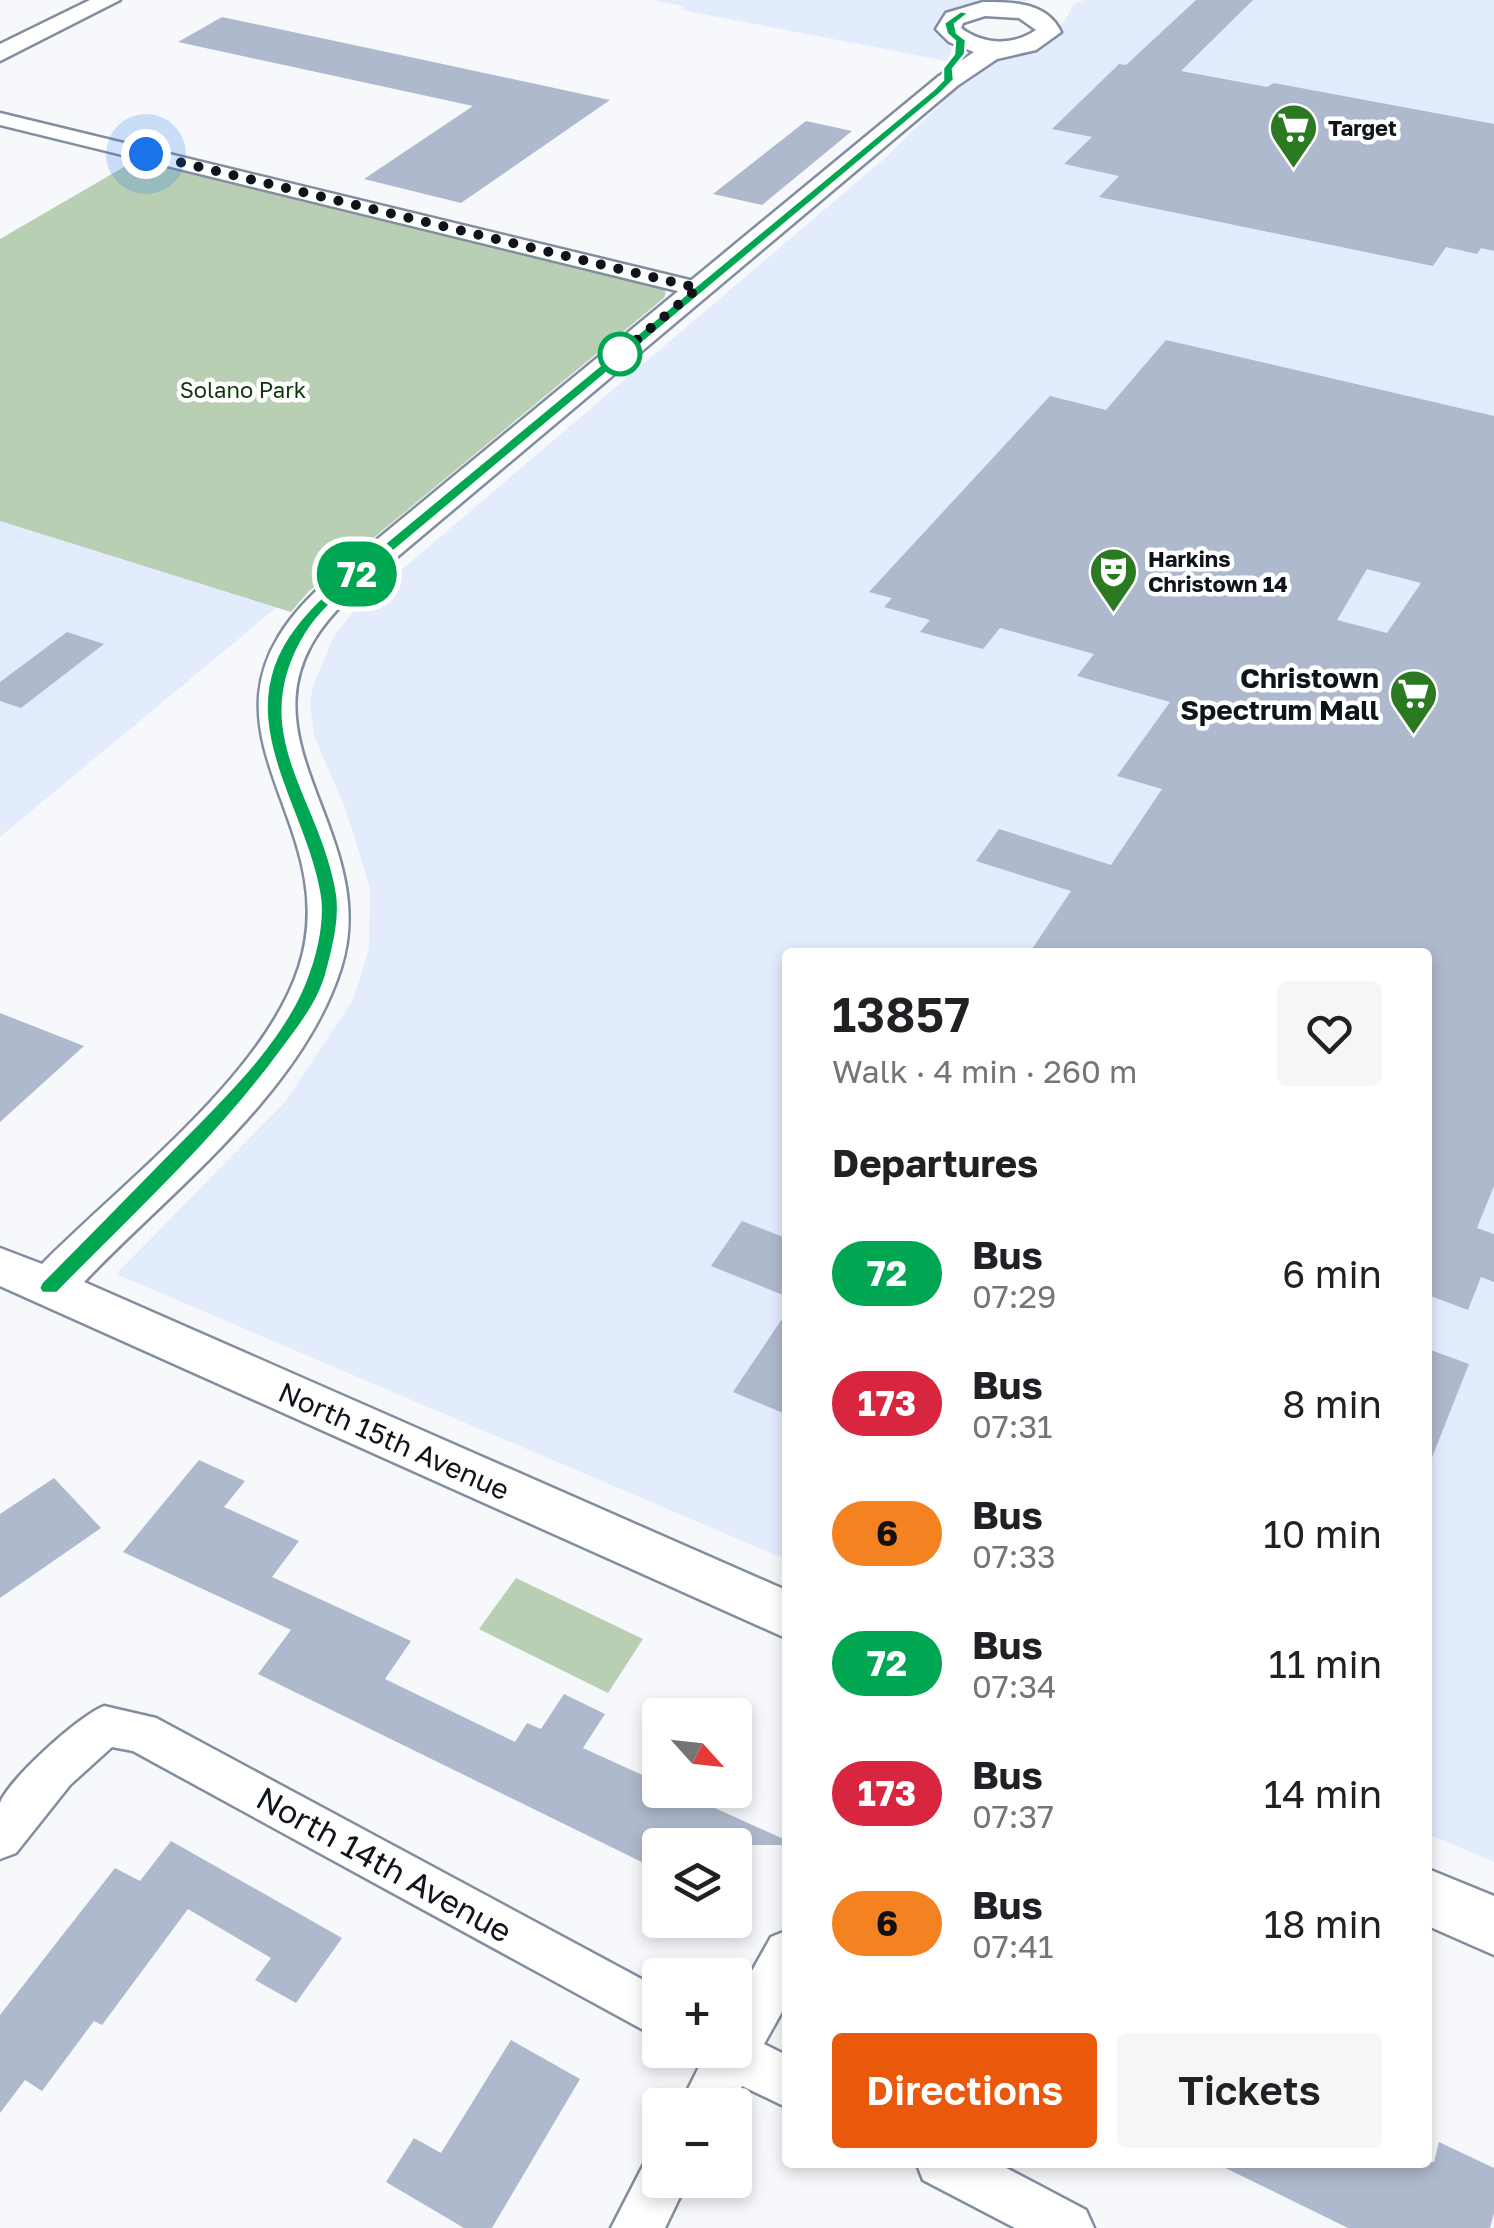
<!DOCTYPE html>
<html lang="en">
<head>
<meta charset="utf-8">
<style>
	:root { --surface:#fff; --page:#f6f6f6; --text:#202124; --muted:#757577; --accent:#ea580c }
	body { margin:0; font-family:"Golos Text",sans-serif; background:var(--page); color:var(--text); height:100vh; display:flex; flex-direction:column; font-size:38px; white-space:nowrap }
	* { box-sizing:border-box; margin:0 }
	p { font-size:32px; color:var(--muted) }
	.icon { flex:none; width:55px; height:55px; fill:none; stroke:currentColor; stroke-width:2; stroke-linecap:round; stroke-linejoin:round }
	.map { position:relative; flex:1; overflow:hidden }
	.details { position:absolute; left:782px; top:948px; width:650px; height:1220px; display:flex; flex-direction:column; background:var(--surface); border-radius:10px; box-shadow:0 5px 15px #0003 }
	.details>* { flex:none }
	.badge { padding:0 20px; border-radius:32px; font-size:35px; line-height:65px }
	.needle { width:65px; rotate:117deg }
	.controls { position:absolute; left:642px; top:1698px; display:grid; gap:20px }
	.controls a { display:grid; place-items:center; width:110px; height:110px; border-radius:10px; background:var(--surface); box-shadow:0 5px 15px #0003; font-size:50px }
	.you { position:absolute; width:50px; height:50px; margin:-25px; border:8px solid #fff; border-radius:50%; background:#1a73e8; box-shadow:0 0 0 15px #1a73e833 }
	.map>.badge { position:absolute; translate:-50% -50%; box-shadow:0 0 0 5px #fff }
	h2 { padding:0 50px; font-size:38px; line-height:90px }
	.round { display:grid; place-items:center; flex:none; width:105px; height:105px; border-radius:10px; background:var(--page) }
	.head { display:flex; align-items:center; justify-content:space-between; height:170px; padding:0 50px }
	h1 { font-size:48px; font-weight:600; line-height:75px }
	.button { display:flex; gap:20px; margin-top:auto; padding:20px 50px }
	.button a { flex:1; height:115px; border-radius:10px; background:var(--accent); color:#fff; font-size:40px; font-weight:600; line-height:115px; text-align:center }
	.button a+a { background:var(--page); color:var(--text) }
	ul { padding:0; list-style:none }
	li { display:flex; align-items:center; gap:30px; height:130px; padding:0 50px }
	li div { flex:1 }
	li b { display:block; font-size:38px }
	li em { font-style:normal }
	li .badge { min-width:110px; font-weight:700; text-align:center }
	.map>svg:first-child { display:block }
	.built { fill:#e3ecfd }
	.green { fill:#b8cfb4 }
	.building { fill:#afb9cd; fill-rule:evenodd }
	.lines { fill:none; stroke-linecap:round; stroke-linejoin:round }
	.minor-casing { stroke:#838da0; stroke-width:5 }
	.tertiary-casing { stroke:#838da0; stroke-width:5 }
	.minor { fill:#fff; fill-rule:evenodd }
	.tertiary { fill:#fff; fill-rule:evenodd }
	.line { fill:#00a651; stroke:#fff; stroke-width:2.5 }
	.walk { stroke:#0f131a; stroke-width:10; stroke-dasharray:0 18 }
	.stop-dot { fill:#fff; stroke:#00a651; stroke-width:5 }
	.labels { text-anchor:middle; stroke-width:9; stroke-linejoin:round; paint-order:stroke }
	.far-poi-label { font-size:22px; font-weight:bold; fill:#0f131a; stroke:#fff; text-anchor:start }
	.far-park-label { font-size:22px; fill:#0d3709; stroke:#fff }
	.poi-label { font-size:28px; font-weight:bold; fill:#0f131a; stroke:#fff; text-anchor:end }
	.street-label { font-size:28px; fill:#0f131a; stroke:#fff }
	.near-street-label { font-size:32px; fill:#0f131a; stroke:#fff }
</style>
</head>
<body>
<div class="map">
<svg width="1494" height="2228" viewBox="0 0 1494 2228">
	<rect width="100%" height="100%" fill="#f6f8fc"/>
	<g class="built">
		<path d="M652,0H1032L953,12L938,22L952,50L947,61L682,10L684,6Z"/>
		<path d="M1084,0H1494V1862L1428,1834V952H788L787,1560L116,1274L285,1102L353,1000L369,949L370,888L346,810L314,736L310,702L313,686L334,636L353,612L406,566L885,158L981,65L1031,50L1064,22L1074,4Z"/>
		<path d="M0,521L277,607L0,837Z"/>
	</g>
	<g class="green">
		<path d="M136,160L661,287L666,292L664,298L308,592L291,612L0,521V239Z"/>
		<path d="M516,1578L643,1639L608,1693L479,1629Z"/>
	</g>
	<g class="building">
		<path d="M1196,0H1253L1181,71L1267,87L1274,83L1494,124V251L1481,248L1477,254L1446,247L1433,266L1099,197L1119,176L1064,164L1092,137L1052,129L1119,64L1126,65Z"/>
		<path d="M222,17L396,54L610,100L461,203L364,179L473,106L178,42Z"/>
		<path d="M806,121L852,131L762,205L713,194Z"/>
		<path d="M1166,340L1494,416V1186L1477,1228L1494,1234V1282L1481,1277L1468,1310L1428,1295V952H1030L1071,891L976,861L999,829L1111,865L1162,789L1117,776L1170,702L1077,676L1094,654L1000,628L983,649L920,632L930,620L884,607L892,598L869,592L1050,396L1106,410ZM1367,569L1421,583L1387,633L1337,620Z"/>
		<path d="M67,632L104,644L21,708L0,701V682Z"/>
		<path d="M0,1013L84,1046L0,1122Z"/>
		<path d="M742,1221L788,1239V1297L711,1266Z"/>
		<path d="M788,1310V1415L733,1392Z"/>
		<path d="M1428,1349L1469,1364L1429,1465L1428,1464Z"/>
		<path d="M199,1460L245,1481L224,1507L299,1541L272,1577L411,1641L385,1679L515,1742L527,1723L541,1729L564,1694L605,1714L583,1748L660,1783V1790H675L788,1841V1845H660V1871L258,1674L291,1630L123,1552Z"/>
		<path d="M54,1478L101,1528L0,1598V1514Z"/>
		<path d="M171,1841L342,1938L296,2003L255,1980L271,1958L188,1909L102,2025L94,2021L42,2091L25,2080L0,2113V2015L115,1868L140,1881Z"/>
		<path d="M511,2040L580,2079L492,2228H464L386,2182L414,2138L441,2153Z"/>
		<path d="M1439,2142L1494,2168V2213L1490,2228H1348L1213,2162H1434Z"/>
	</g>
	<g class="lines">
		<defs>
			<g id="minor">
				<path d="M0,113L698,282L709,289L698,296L0,125Z"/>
				<path d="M104,1706L156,1718L660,1989V2039L133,1751L112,1747L70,1785L16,1853L0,1859C0,1844 0,1818 0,1803C9,1779 80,1715 104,1706Z"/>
				<path d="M788,1930V2001L764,2044L788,2056V2108L742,2086L732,2105H680L703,2059L699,2050H735V2001L771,1937Z"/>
				<path d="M660,2156V2180H688L665,2228H611L645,2162Z"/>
				<path d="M916,2162H995L1086,2210L1094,2228H1015L923,2180Z"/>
			</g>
			<g id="tertiary">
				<path d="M90,0H120L0,61V44Z"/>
				<path d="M983,2C1013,2 1047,2 1061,32L1036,50L997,59L957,86L359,589C204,722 387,821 341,968C302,1092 171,1191 84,1282L788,1591V1639L0,1286V1248L42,1264C122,1183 264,1076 299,967C349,812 160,721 334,575L939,76L974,52L949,42L936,29L946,13ZM985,16L1019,18L1036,30C1013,46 983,45 961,28L963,23Z"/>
				<path d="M1428,1869L1494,1896V1955L1428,1926Z"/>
			</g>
		</defs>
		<use href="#minor" class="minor-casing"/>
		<use href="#tertiary" class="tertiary-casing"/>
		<use href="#minor" class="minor"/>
		<use href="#tertiary" class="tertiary"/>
	</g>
	<path class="line" d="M961,11L969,13L955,24L957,33L966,40L965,54L953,69L954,80L941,93L383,560C357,582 323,605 306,634C245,733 321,796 337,893C341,917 334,945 328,968C321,999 302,1023 284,1047C219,1137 134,1214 57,1293H42L39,1288L42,1282C85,1239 127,1196 170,1152C219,1102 285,1041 308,974C317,950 324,917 319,892C302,800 226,716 295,627C316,599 345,577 372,554L934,89L943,80V68L954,54L955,41L947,34L944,23Z"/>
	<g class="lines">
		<path class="walk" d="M146,154L698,288L620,354"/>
	</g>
	<defs>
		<symbol id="supermarket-pin" viewBox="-11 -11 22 30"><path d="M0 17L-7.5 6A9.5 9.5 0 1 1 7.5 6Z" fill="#2b7921" stroke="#fff"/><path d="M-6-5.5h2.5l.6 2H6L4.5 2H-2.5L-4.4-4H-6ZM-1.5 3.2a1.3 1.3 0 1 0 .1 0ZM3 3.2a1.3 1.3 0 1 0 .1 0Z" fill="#fff"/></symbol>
		<symbol id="theatre-pin" viewBox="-11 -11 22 30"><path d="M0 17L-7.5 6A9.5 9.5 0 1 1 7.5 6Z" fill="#2b7921" stroke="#fff"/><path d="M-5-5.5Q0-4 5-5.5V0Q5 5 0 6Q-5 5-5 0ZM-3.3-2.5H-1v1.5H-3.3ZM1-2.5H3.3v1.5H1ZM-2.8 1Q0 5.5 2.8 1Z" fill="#fff"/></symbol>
	</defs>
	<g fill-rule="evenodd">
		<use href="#supermarket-pin" x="1266" y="100" width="55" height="75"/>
		<use href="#theatre-pin" x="1086" y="544" width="55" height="75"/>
		<use href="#supermarket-pin" x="1386" y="666" width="55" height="75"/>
	</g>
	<circle class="stop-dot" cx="620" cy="354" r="20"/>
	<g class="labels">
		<g class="far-poi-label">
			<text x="1328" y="136">Target</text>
			<text x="1148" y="567">Harkins<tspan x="1148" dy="25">Christown 14</tspan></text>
		</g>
		<g class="far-park-label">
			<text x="243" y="398">Solano Park</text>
		</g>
		<g class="poi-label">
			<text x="1379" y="688">Christown<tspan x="1379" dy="32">Spectrum Mall</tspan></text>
		</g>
		<g class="street-label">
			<text transform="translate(394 1441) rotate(24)" y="10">North 15th Avenue</text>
		</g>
		<g class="near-street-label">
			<text transform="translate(384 1865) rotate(29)" y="11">North 14th Avenue</text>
		</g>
	</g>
</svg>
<div class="controls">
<a><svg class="needle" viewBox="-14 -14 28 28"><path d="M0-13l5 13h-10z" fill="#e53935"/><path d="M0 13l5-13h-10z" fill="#757577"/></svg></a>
<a><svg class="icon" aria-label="layers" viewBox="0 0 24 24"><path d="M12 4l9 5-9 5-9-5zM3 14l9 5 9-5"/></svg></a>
<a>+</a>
<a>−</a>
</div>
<div class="you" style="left:146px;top:154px"></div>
<b class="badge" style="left:357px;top:574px;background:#00a651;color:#fff">72</b>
<section class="details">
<div class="head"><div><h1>13857</h1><p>Walk · 4 min · 260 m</p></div><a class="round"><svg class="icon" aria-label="heart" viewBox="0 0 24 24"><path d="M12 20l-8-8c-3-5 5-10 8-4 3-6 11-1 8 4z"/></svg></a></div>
<h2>Departures</h2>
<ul>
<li><span class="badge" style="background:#00a651;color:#fff">72</span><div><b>Bus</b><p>07:29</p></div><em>6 min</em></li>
<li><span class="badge" style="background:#d7263d;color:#fff">173</span><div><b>Bus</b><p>07:31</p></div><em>8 min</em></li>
<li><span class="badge" style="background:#f58220;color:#111">6</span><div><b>Bus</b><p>07:33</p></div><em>10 min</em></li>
<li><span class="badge" style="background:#00a651;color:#fff">72</span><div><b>Bus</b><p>07:34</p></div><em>11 min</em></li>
<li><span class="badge" style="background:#d7263d;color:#fff">173</span><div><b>Bus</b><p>07:37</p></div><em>14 min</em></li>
<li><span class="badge" style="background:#f58220;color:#111">6</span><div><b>Bus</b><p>07:41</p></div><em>18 min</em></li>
</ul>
<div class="button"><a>Directions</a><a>Tickets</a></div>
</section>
</div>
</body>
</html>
